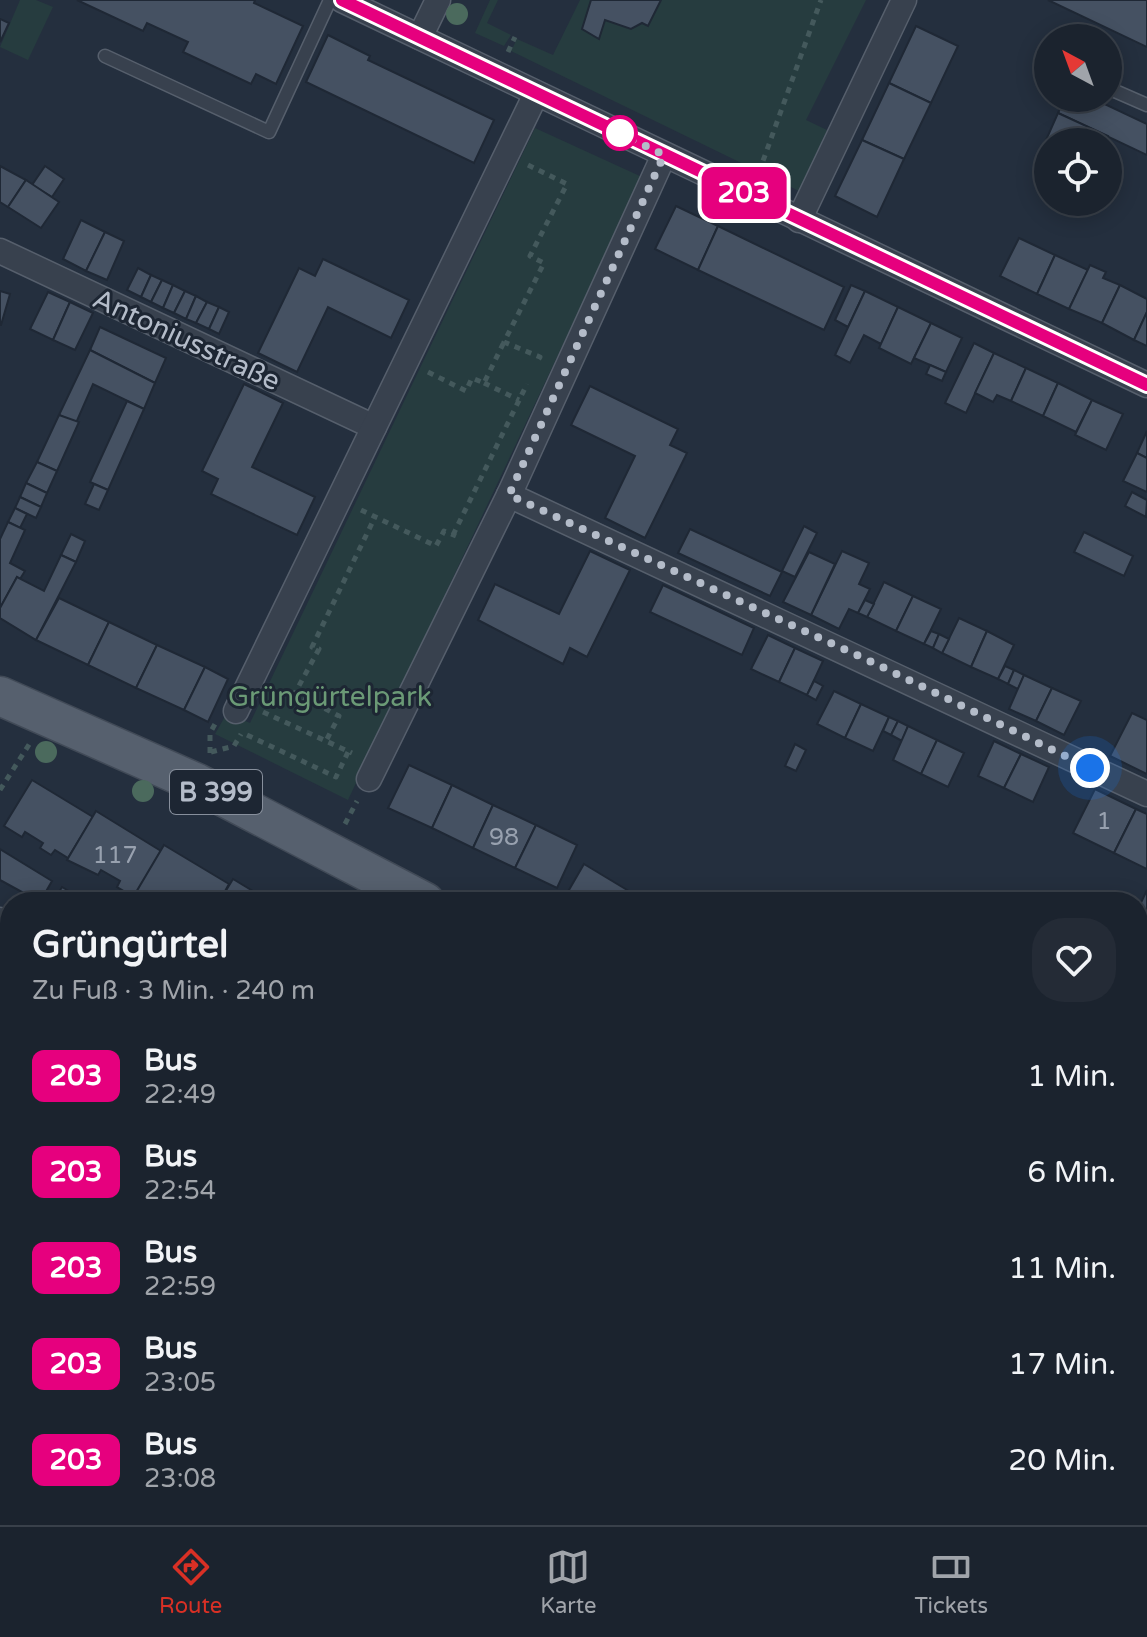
<!DOCTYPE html>
<html lang="de">
<head>
<meta charset="utf-8">
<style>
	:root { --surface:#1b232e; --page:#242b36; --text:#f1f3f6; --muted:#a0a4aa; --line:#39404a; --accent:#d93025 }
	body { margin:0; font-family:"Varela Round",sans-serif; background:var(--page); color:var(--text); height:100vh; display:flex; flex-direction:column; font-size:30px; white-space:nowrap }
	* { box-sizing:border-box; margin:0 }
	p { font-size:26px; color:var(--muted) }
	.icon { flex:none; width:44px; height:44px; fill:none; stroke:currentColor; stroke-width:2; stroke-linecap:round; stroke-linejoin:round }
	.map { position:relative; flex:1; overflow:hidden }
	.side { position:absolute; left:0px; top:892px; width:1148px; height:634px; display:flex; flex-direction:column; background:var(--surface); border-radius:32px 32px 0 0; box-shadow:0 4px 20px #0003,0 0 0 2px var(--line) }
	.side>* { flex:none }
	.badge { padding:0 16px; border-radius:12px; font-size:28px; line-height:52px }
	.needle { width:52px; rotate:319deg }
	.tools { position:absolute; left:1034px; top:24px; display:grid; gap:16px }
	.tools a { display:grid; place-items:center; width:88px; height:88px; border-radius:50%; background:var(--surface); box-shadow:0 4px 20px #0003,0 0 0 2px var(--line); font-size:40px }
	.you { position:absolute; width:40px; height:40px; margin:-20px; border:6px solid #fff; border-radius:50%; background:#1a73e8; box-shadow:0 0 0 12px #1a73e833 }
	.map>.badge { position:absolute; translate:-50% -50%; box-shadow:0 0 0 4px #fff }
	.round { display:grid; place-items:center; flex:none; width:84px; height:84px; border-radius:32px; background:var(--page) }
	.summary { display:flex; align-items:center; justify-content:space-between; height:136px; padding:0 32px }
	h1 { font-size:38px; font-weight:800; line-height:60px }
	ul { padding:0; list-style:none }
	li { display:flex; align-items:center; gap:24px; height:96px; padding:0 32px }
	li div { flex:1 }
	li b { display:block; font-size:30px }
	li em { font-style:normal }
	li .badge { min-width:88px; font-weight:700; text-align:center }
	.tabs { display:flex; justify-content:space-around; align-items:center; height:112px; border-top:2px solid var(--line); background:var(--surface); font-size:22px; color:var(--muted) }
	.tabs a { display:grid; justify-items:center; gap:4px }
	.tabs .on { color:var(--accent) }
	.map>svg:first-child { display:block }
	.green { fill:#263c3f }
	.building { fill:#455162; stroke:#1f2835; stroke-width:2 }
	.lines { fill:none; stroke-linecap:round; stroke-linejoin:round }
	.lane-casing { stroke:#565f6c; stroke-width:15 }
	.street-casing { stroke:#565f6c; stroke-width:27 }
	.primary-casing { stroke:#414a57; stroke-width:41 }
	.path { stroke:#44595c; stroke-width:5; stroke-dasharray:6 6; stroke-linecap:butt }
	.lane { stroke:#38414e; stroke-width:12 }
	.street { stroke:#38414e; stroke-width:24 }
	.primary { stroke:#56606e; stroke-width:38 }
	.tree { fill:#4b6a5d }
	.line-casing { stroke:#fff; stroke-width:18 }
	.line { stroke:#e6007e; stroke-width:12 }
	.walk { stroke:#b4bcc9; stroke-width:8; stroke-dasharray:0 14.4 }
	.stop-dot { fill:#fff; stroke:#e6007e; stroke-width:4 }
	.labels { text-anchor:middle; stroke-width:6; stroke-linejoin:round; paint-order:stroke }
	.number-label { font-size:24px; fill:#98a1af }
	.shield { fill:#1d2633; stroke:#878f9c; stroke-width:2 }
	.shield-label { font-size:26px; font-weight:bold; fill:#b4bcc9 }
	.street-label { font-size:28px; fill:#b4bcc9; stroke:#1d2633 }
	.park-label { font-size:28px; fill:#6b9a76; stroke:#1d2633 }
</style>
</head>
<body>
<div class="map">
<svg width="1147" height="1525" viewBox="0 0 1147 1525">
	<rect width="100%" height="100%" fill="#242f3e"/>
	<g class="green">
		<path d="M20,0H36L53,7L28,60L0,47Z"/>
		<path d="M490,0H498L487,23L511,35L504,46L475,33Z"/>
		<path d="M580,0H866L806,120L827,130L799,191L511,51L517,39L553,55Z"/>
		<path d="M535,128L642,177L348,800L215,734L227,713L250,723Z"/>
		<path d="M0,927L10,935V960L0,983Z"/>
	</g>
	<g class="building">
		<path d="M77,0H255L254,3L303,26L276,84L256,74L251,84L183,52L188,42L147,23L143,31Z"/>
		<path d="M591,0H661L648,26L642,23L631,29L605,20L599,39L582,29Z"/>
		<path d="M1048,0H1147V47Z"/>
		<path d="M0,19L9,23L0,42Z"/>
		<path d="M916,26L958,46L931,103L889,83Z"/>
		<path d="M328,35L370,56L368,60L494,120L474,163L306,82Z"/>
		<path d="M889,83L931,103L904,159L862,140Z"/>
		<path d="M1065,98H1092L1147,124V155L1058,113Z"/>
		<path d="M1058,113L1108,136L1106,142L1046,140Z"/>
		<path d="M862,140L904,159L877,217L835,196Z"/>
		<path d="M1048,164V193L1037,188Z"/>
		<path d="M0,166L26,180L8,207L0,202Z"/>
		<path d="M45,166L64,179L52,197L32,185Z"/>
		<path d="M26,180L59,202L41,228L8,207Z"/>
		<path d="M676,206L718,226L698,270L655,249Z"/>
		<path d="M81,220L105,232L86,271L63,259Z"/>
		<path d="M718,226L844,287L824,330L698,270Z"/>
		<path d="M105,232L124,241L107,280L86,271Z"/>
		<path d="M1019,238L1055,255L1037,294L1000,276Z"/>
		<path d="M1055,255L1088,270L1069,309L1037,294Z"/>
		<path d="M323,259L409,300L391,338L328,307L297,372L258,353L299,268L315,276Z"/>
		<path d="M1090,265L1106,272L1103,278L1120,285L1102,323L1069,309Z"/>
		<path d="M138,268L151,275L141,297L127,290Z"/>
		<path d="M151,275L162,280L151,302L141,297Z"/>
		<path d="M162,280L173,285L163,308L151,302Z"/>
		<path d="M173,285L185,291L174,313L163,308Z"/>
		<path d="M851,285L865,291L848,327L835,320Z"/>
		<path d="M1120,285L1147,299V312L1134,340L1102,323Z"/>
		<path d="M0,291L10,294L1,325H0Z"/>
		<path d="M185,291L196,296L186,319L174,313Z"/>
		<path d="M865,291L898,307L881,344L864,335L850,363L835,355Z"/>
		<path d="M48,292L70,302L53,340L30,329Z"/>
		<path d="M196,296L207,302L196,323L186,319Z"/>
		<path d="M70,302L93,313L75,350L53,340Z"/>
		<path d="M207,302L219,307L209,329L196,323Z"/>
		<path d="M219,307L229,312L219,334L209,329Z"/>
		<path d="M898,307L931,323L911,364L879,348Z"/>
		<path d="M1147,312V346L1134,340Z"/>
		<path d="M931,323L962,338L946,372L914,358Z"/>
		<path d="M100,327L166,358L155,383L90,350Z"/>
		<path d="M974,343L994,353L966,413L945,403Z"/>
		<path d="M90,350L155,383L144,409L93,384L76,423L59,415Z"/>
		<path d="M994,353L1026,368L1011,401L997,395L993,402L975,393Z"/>
		<path d="M930,365L946,372L942,381L926,374Z"/>
		<path d="M1026,368L1058,383L1043,416L1011,401Z"/>
		<path d="M1058,383L1092,400L1076,432L1043,416Z"/>
		<path d="M244,384L283,403L252,467L315,497L297,535L211,494L218,479L202,471Z"/>
		<path d="M590,386L678,429L670,445L687,453L645,538L605,518L635,456L571,425Z"/>
		<path d="M1092,400L1123,414L1106,450L1075,435Z"/>
		<path d="M127,401L144,409L108,490L90,482Z"/>
		<path d="M59,415L79,422L57,471L37,462Z"/>
		<path d="M1147,431V458L1137,453Z"/>
		<path d="M1137,453L1147,458V492L1123,481Z"/>
		<path d="M37,462L57,471L47,493L26,483Z"/>
		<path d="M26,483L47,493L41,507L20,497Z"/>
		<path d="M94,484L108,490L99,510L85,504Z"/>
		<path d="M1132,492L1147,500L1146,517L1125,506Z"/>
		<path d="M20,497L41,507L36,518L15,508Z"/>
		<path d="M15,508L27,514L20,528L8,522Z"/>
		<path d="M8,522L25,530L10,563L25,571L20,579L17,577L0,608V539Z"/>
		<path d="M804,526L817,533L795,577L782,571Z"/>
		<path d="M690,529L782,572L770,596L678,553Z"/>
		<path d="M1084,532L1133,556L1124,576L1074,552Z"/>
		<path d="M71,534L85,541L76,562L61,555Z"/>
		<path d="M590,551L630,570L587,657L570,648L563,664L478,620L495,584L559,614Z"/>
		<path d="M842,551L869,563L859,584L870,589L858,613L849,609L839,629L811,615Z"/>
		<path d="M809,552L835,564L811,615L783,602Z"/>
		<path d="M61,555L76,562L36,640L0,618V608L17,577L44,591Z"/>
		<path d="M884,582L913,596L896,631L867,617Z"/>
		<path d="M663,585L754,628L742,655L650,612Z"/>
		<path d="M913,596L941,609L924,644L896,631Z"/>
		<path d="M59,598L109,622L88,665L36,640Z"/>
		<path d="M865,600L874,604L867,617L858,613Z"/>
		<path d="M959,618L987,631L971,667L942,653Z"/>
		<path d="M109,622L157,645L136,688L88,665Z"/>
		<path d="M931,631L939,634L933,648L924,644Z"/>
		<path d="M987,631L1014,645L998,679L971,667Z"/>
		<path d="M939,634L949,639L942,653L933,648Z"/>
		<path d="M768,635L795,648L779,682L751,669Z"/>
		<path d="M157,645L205,667L184,710L136,688Z"/>
		<path d="M795,648L823,661L807,695L779,682Z"/>
		<path d="M1005,666L1014,670L1008,684L998,679Z"/>
		<path d="M205,667L228,679L208,722L184,710Z"/>
		<path d="M1014,670L1024,675L1018,689L1008,684Z"/>
		<path d="M1024,675L1052,688L1036,721L1009,709Z"/>
		<path d="M814,681L823,686L816,700L807,695Z"/>
		<path d="M1052,688L1081,701L1064,735L1036,721Z"/>
		<path d="M834,691L861,704L845,738L817,724Z"/>
		<path d="M861,704L889,717L873,751L845,738Z"/>
		<path d="M1132,713L1147,720V774L1110,756Z"/>
		<path d="M889,717L898,721L891,735L883,731Z"/>
		<path d="M898,721L908,726L902,741L891,735Z"/>
		<path d="M908,726L937,740L921,774L893,760Z"/>
		<path d="M937,740L964,753L948,787L921,774Z"/>
		<path d="M994,741L1021,754L1004,788L978,776Z"/>
		<path d="M795,744L806,750L796,771L785,766Z"/>
		<path d="M1021,754L1049,767L1033,802L1004,788Z"/>
		<path d="M409,765L452,785L432,828L388,808Z"/>
		<path d="M32,780L93,817L68,858L55,850L51,855L40,848L43,843L25,832L22,837L4,826Z"/>
		<path d="M452,785L493,805L473,848L432,828Z"/>
		<path d="M1095,789L1136,809L1114,853L1073,833Z"/>
		<path d="M493,805L536,825L515,868L473,848Z"/>
		<path d="M1136,809L1147,814V869L1114,853Z"/>
		<path d="M96,811L161,851L134,897L117,887L120,881L101,870L98,875L67,860Z"/>
		<path d="M536,825L577,845L557,888L515,868Z"/>
		<path d="M164,845L229,884L219,902H149L135,894Z"/>
		<path d="M0,849L52,881L40,902L0,880Z"/>
		<path d="M584,864L647,902H562Z"/>
		<path d="M233,879L271,902H219Z"/>
		<path d="M62,887L87,902H53Z"/>
		<path d="M1147,890V981L1138,977V909Z"/>
		<path d="M1138,1127L1147,1131V1183L1138,1179Z"/>
		<path d="M1143,1431L1147,1433V1495L1138,1490V1440Z"/>
		<path d="M10,1436L11,1516L7,1523L0,1519V1453Z"/>
		<path d="M160,1516H190L185,1525H155Z"/>
		<path d="M160,1516L155,1525H143L130,1517Z"/>
		<path d="M190,1516H220L214,1525H185Z"/>
		<path d="M340,1516H360L369,1521L366,1525H349L339,1519Z"/>
		<path d="M492,1516H516L511,1525H503Z"/>
		<path d="M516,1516H541L536,1525H511Z"/>
		<path d="M622,1516H657L651,1525H636Z"/>
		<path d="M718,1516H761L774,1525H712Z"/>
		<path d="M761,1516H778L773,1524Z"/>
	</g>
	<g class="lines">
		<defs>
			<g id="lane">
				<path d="M105,56L269,132L330,0"/>
				<path d="M1108,88L1147,105"/>
				<path d="M0,1130L10,1136"/>
				<path d="M0,1243L10,1249"/>
				<path d="M0,1378L10,1360"/>
			</g>
			<g id="street">
				<path d="M342,0L1147,385"/>
				<path d="M420,37L438,0"/>
				<path d="M799,220L904,0"/>
				<path d="M0,251L374,427"/>
				<path d="M509,495L1147,794"/>
				<path d="M236,711L536,94"/>
				<path d="M369,779L509,495L664,155"/>
				<path d="M0,920L10,926"/>
				<path d="M1138,1070L1147,1052"/>
				<path d="M290,1525L295,1516"/>
				<path d="M679,1525L685,1516"/>
			</g>
			<g id="primary">
				<path d="M0,696L197,783L425,902"/>
				<path d="M1138,1329L1147,1334"/>
			</g>
		</defs>
		<use href="#lane" class="lane-casing"/>
		<use href="#street" class="street-casing"/>
		<use href="#primary" class="primary-casing"/>
		<g class="path">
			<path d="M508,52L515,37"/>
			<path d="M528,165L567,184L530,256L544,263L504,342L540,357L538,360"/>
			<path d="M759,172L821,0"/>
			<path d="M428,372L466,391L472,378L484,383L504,342"/>
			<path d="M484,383L519,400"/>
			<path d="M361,510L436,546L444,531L456,536"/>
			<path d="M453,535L527,384"/>
			<path d="M263,712L352,753"/>
			<path d="M247,735L336,777L349,750"/>
			<path d="M327,739L339,716L295,693L319,649L312,647L375,517"/>
			<path d="M211,752L234,746L241,734"/>
			<path d="M210,753V733L215,724"/>
			<path d="M0,790L30,743"/>
			<path d="M345,824L357,801"/>
			<path d="M323,1516L340,1525"/>
			<path d="M945,1516L943,1519L954,1525"/>
		</g>
		<use href="#lane" class="lane"/>
		<use href="#street" class="street"/>
		<use href="#primary" class="primary"/>
	</g>
	<g class="tree">
		<circle cx="457" cy="14" r="11"/>
		<circle cx="46" cy="752" r="11"/>
		<circle cx="143" cy="791" r="11"/>
	</g>
	<g class="lines">
		<defs>
			<path id="line" d="M342,0L1147,385"/>
		</defs>
		<use href="#line" class="line-casing"/>
		<use href="#line" class="line"/>
		<path class="walk" d="M620,133L664,155L509,495L874,663L1090,768"/>
	</g>
	<circle class="stop-dot" cx="620" cy="133" r="16"/>
	<g class="labels">
		<g class="number-label">
			<text x="1104" y="829">1</text>
			<text x="504" y="845">98</text>
			<text x="115" y="863">117</text>
		</g>
		<rect class="shield" x="170" y="770" width="92" height="44" rx="6"/>
		<g class="shield-label">
			<text x="216" y="801">B 399</text>
		</g>
		<g class="street-label">
			<text transform="translate(187 339) rotate(25)" y="10">Antoniusstraße</text>
		</g>
		<g class="park-label">
			<text x="330" y="706">Grüngürtelpark</text>
		</g>
	</g>
</svg>
<div class="tools">
<a><svg class="needle" viewBox="-14 -14 28 28"><path d="M0-13l5 13h-10z" fill="#e53935"/><path d="M0 13l5-13h-10z" fill="#a0a4aa"/></svg></a>
<a><svg class="icon" aria-label="locate" viewBox="0 0 24 24"><circle cx="12" cy="12" r="6"/><path d="M12 2v4M12 18v4M2 12h4M18 12h4"/></svg></a>
</div>
<div class="you" style="left:1090px;top:768px"></div>
<b class="badge" style="left:744px;top:193px;background:#e6007e;color:#fff">203</b>
<section class="side">
<div class="summary"><div><h1>Grüngürtel</h1><p>Zu Fuß · 3 Min. · 240 m</p></div><a class="round"><svg class="icon" aria-label="heart" viewBox="0 0 24 24"><path d="M12 20l-8-8c-3-5 5-10 8-4 3-6 11-1 8 4z"/></svg></a></div>
<ul>
<li><span class="badge" style="background:#e6007e;color:#fff">203</span><div><b>Bus</b><p>22:49</p></div><em>1 Min.</em></li>
<li><span class="badge" style="background:#e6007e;color:#fff">203</span><div><b>Bus</b><p>22:54</p></div><em>6 Min.</em></li>
<li><span class="badge" style="background:#e6007e;color:#fff">203</span><div><b>Bus</b><p>22:59</p></div><em>11 Min.</em></li>
<li><span class="badge" style="background:#e6007e;color:#fff">203</span><div><b>Bus</b><p>23:05</p></div><em>17 Min.</em></li>
<li><span class="badge" style="background:#e6007e;color:#fff">203</span><div><b>Bus</b><p>23:08</p></div><em>20 Min.</em></li>
</ul>
</section>
</div>
<nav class="tabs">
<a class="on"><svg class="icon" aria-label="directions" viewBox="0 0 24 24"><path d="M12 3l9 9-9 9-9-9zM9 14v-3h6M13 9l2 2-2 2"/></svg>Route</a>
<a><svg class="icon" aria-label="map" viewBox="0 0 24 24"><path d="M3 6l6-2 6 2 6-2v14l-6 2-6-2-6 2zM9 4v14M15 6v14"/></svg>Karte</a>
<a><svg class="icon" aria-label="tickets" viewBox="0 0 24 24"><path d="M3 7h18v10H3zM15 7v10"/></svg>Tickets</a>
</nav>
</body>
</html>
